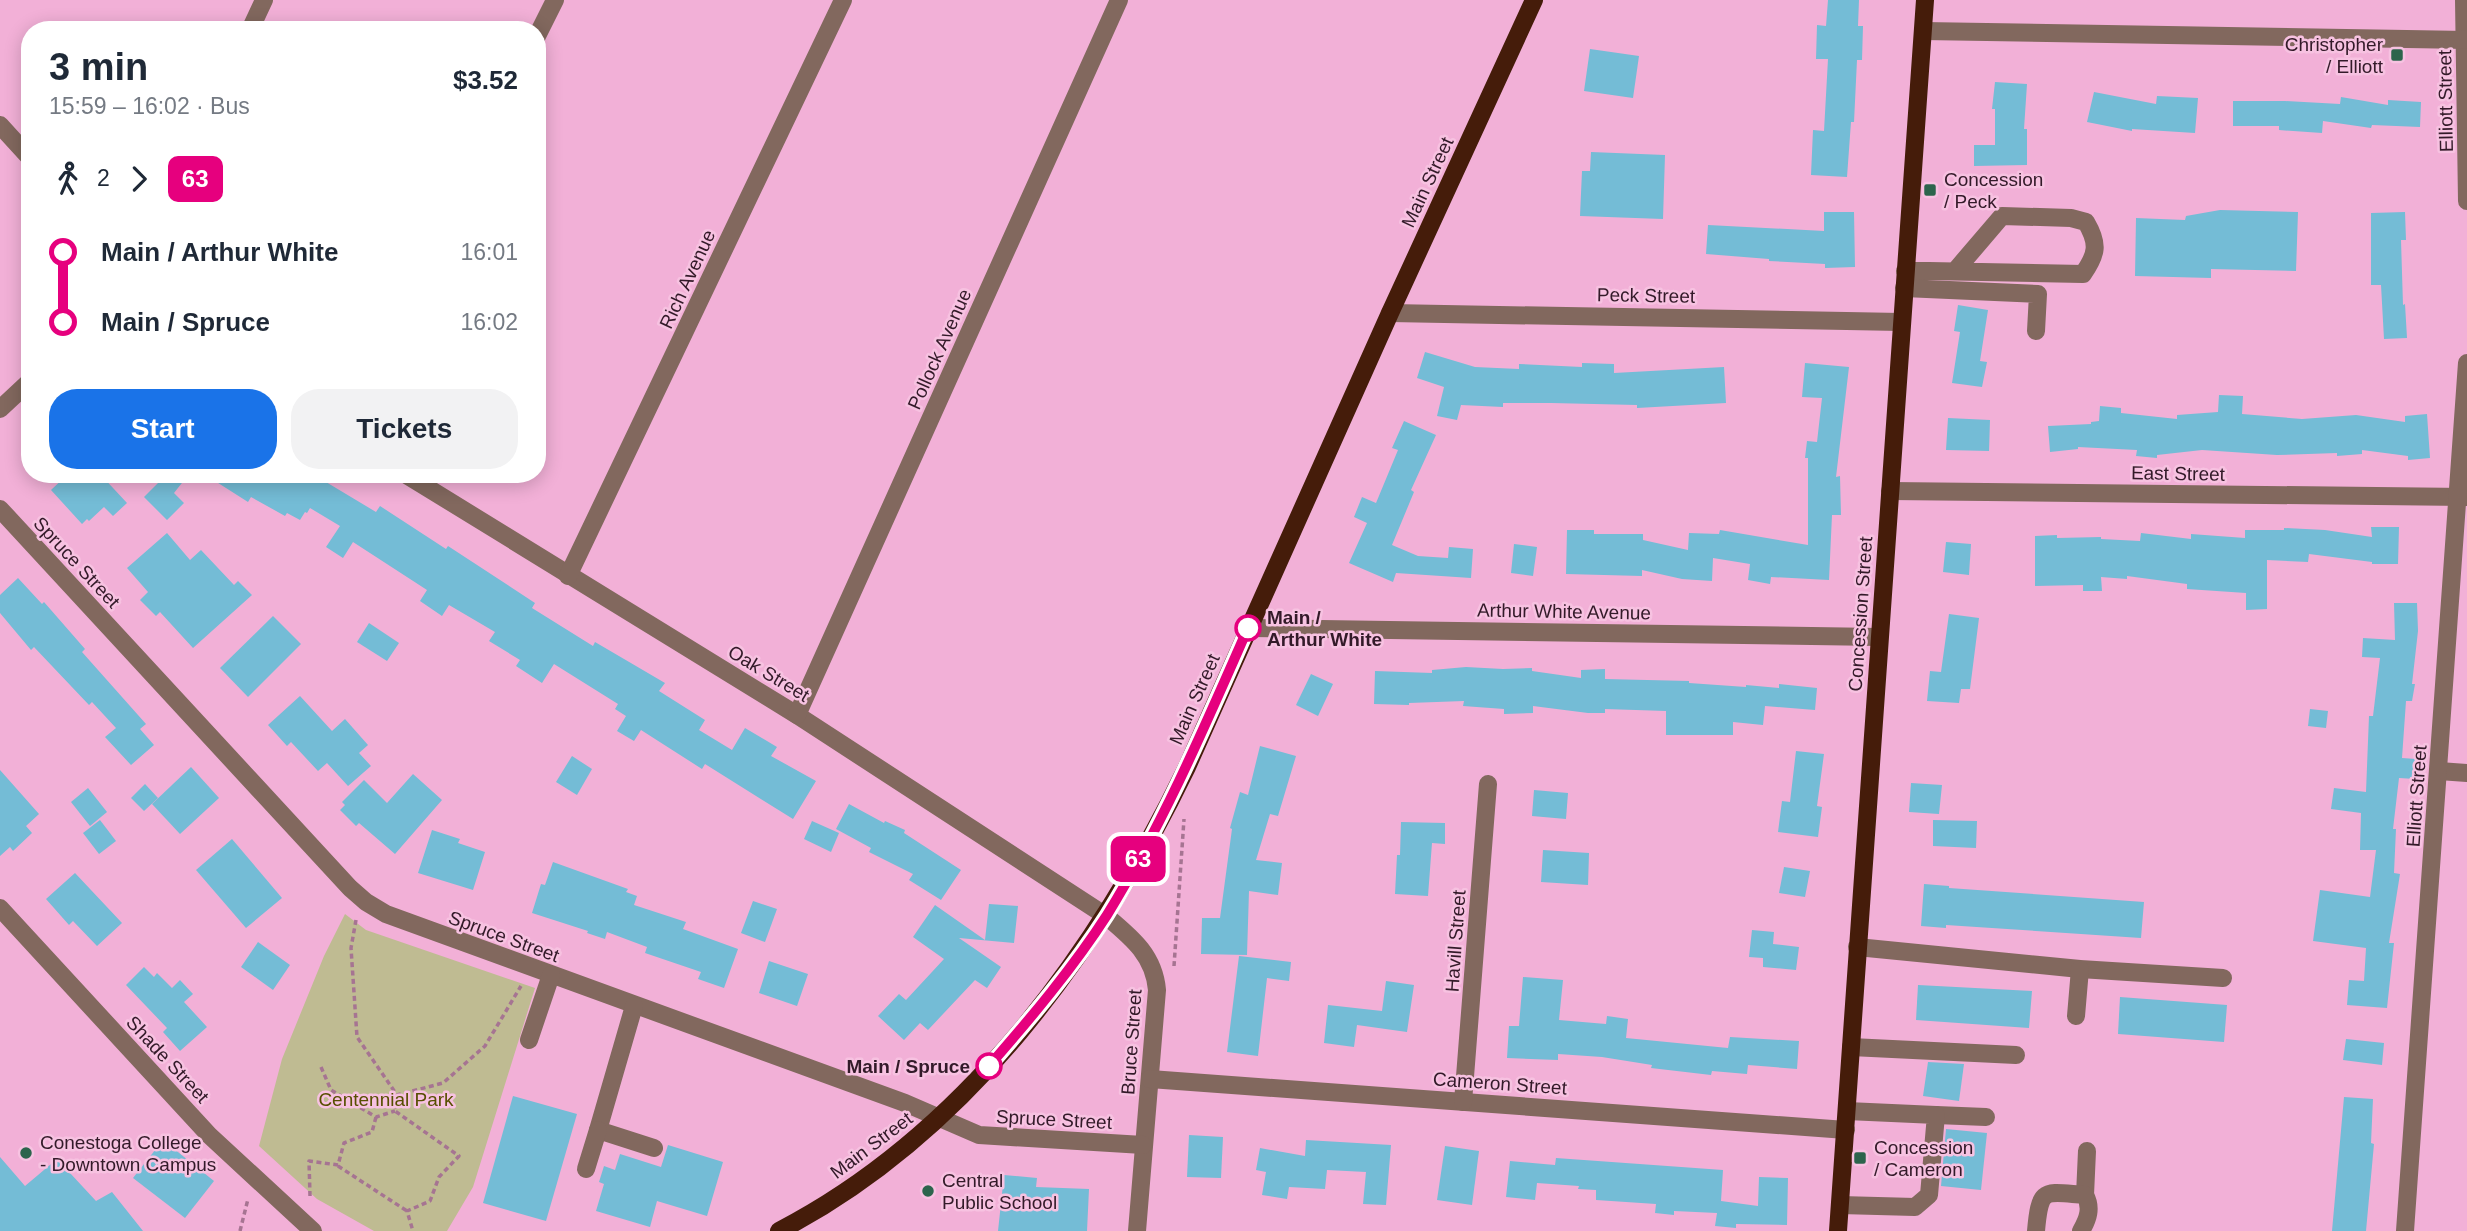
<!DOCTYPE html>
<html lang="en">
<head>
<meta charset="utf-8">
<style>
	:root { --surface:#fff; --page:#f2f2f3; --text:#1f2937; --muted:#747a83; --accent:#1a73e8 }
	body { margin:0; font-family:Helvetica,sans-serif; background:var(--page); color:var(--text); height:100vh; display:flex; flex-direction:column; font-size:26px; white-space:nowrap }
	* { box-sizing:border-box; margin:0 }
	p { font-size:23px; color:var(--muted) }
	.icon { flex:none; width:38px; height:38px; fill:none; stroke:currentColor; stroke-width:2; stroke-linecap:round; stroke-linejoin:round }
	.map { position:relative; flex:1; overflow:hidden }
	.details { position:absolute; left:21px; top:21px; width:525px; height:462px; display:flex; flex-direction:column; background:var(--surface); border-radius:28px; box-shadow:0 4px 18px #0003 }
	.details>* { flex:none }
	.badge { padding:0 14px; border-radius:10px; font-size:24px; line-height:46px }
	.map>.badge { position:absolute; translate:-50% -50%; box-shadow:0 0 0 4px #fff }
	.legs { display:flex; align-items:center; gap:10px; height:77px; padding:0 28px; font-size:23px }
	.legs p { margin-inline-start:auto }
	.overview { display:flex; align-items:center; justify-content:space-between; height:119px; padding:0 28px }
	h1 { font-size:38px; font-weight:800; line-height:52px }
	.cta { display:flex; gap:14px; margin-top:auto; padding:14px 28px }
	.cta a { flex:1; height:80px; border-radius:28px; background:var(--accent); color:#fff; font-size:28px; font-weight:800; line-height:80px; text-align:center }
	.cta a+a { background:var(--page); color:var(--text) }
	ul { padding:0 28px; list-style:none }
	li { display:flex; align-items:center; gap:24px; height:70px; font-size:26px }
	li i { display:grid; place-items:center; width:10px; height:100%; margin:0 9px; background:currentColor }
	li i::after { content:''; width:18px; height:18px; margin:-9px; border:5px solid; border-radius:50%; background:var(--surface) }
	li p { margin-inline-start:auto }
	li:first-child i { background:linear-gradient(#0000 50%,currentColor 0) }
	li:last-child i { background:linear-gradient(currentColor 50%,#0000 0) }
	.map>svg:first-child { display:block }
	.green { fill:#bfbb92 }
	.building { fill:#74bcd6 }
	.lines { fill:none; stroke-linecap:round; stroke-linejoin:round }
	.path { stroke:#a67492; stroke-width:3.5; stroke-dasharray:5 3.5; stroke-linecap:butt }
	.minor { stroke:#82685e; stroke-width:18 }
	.major { stroke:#451c0a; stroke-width:18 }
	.line-1-casing { stroke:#fff; stroke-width:16 }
	.line-1 { stroke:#e6007e; stroke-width:10 }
	.poi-dot { fill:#2c644c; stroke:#f7c2e1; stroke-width:2.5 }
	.stop-1-dot { fill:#fff; stroke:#e6007e; stroke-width:3.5 }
	.labels { text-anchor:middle; stroke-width:5; stroke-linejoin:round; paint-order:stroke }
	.poi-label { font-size:19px; fill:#331a29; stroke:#f7c2e1; text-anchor:start }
	.street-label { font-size:19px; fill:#331a29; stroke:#f7c2e1 }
	.stop-label { font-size:19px; font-weight:bold; fill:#331a29; stroke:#f7c2e1; text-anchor:start }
	.park-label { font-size:19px; fill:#574f01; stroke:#f7c2e1 }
</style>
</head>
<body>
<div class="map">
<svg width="2467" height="1231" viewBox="0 0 2467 1231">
	<rect width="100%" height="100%" fill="#f2b0d7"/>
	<path class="green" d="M345,914L366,930L535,988L473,1187L447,1231H374L317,1199L259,1146L282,1059L324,956Z"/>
	<g class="building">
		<path d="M1828,0H1859L1858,26H1863L1862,60H1857L1854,122H1851L1847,177L1811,175L1813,130L1824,131L1828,59H1816L1817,25L1826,26Z"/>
		<path d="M1590,49L1639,56L1633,98L1584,91Z"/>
		<path d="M1995,82L2027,84L2024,129H2027V165L1974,166V145H1995V109H1992Z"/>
		<path d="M2094,92L2156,104L2157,96L2198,98L2195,133L2132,129V131L2087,122Z"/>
		<path d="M2341,97L2388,105V100L2421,102L2420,127L2372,125L2371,128L2323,121L2322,133L2279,130V126H2233V101H2285L2340,104Z"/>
		<path d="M1591,152L1665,155L1663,219L1580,216L1582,171H1590Z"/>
		<path d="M2220,210L2298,212L2296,271L2211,269V278L2135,276L2136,218L2185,220L2186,216Z"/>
		<path d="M1824,212H1854L1855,267L1825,268V264L1769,261V259L1706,254L1708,225L1824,231Z"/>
		<path d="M2405,212L2406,240H2401L2403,305L2405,304L2407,338L2384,339L2381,285H2371V213Z"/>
		<path d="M1958,305L1988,310L1980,361L1987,362L1982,387L1952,383L1960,332L1954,331Z"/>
		<path d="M1425,352L1475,367L1519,369V364L1582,367V363L1614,364V373L1724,367L1726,403L1637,408V405L1551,403H1503V407L1461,405L1457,420L1437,416L1444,387L1417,378Z"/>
		<path d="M1805,363L1849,367L1836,477L1840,476L1841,515H1832L1829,580L1771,577L1770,584L1748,580L1750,564L1713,558L1712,581L1682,579L1642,570V576L1566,574L1567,530H1594V534H1643V540L1688,550L1689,533L1719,534L1720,530L1808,545V458H1805L1807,441L1817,442L1822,398L1802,397Z"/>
		<path d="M2219,395L2243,396L2242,414L2302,419L2356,415L2405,422V416L2427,414L2430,458L2408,460V456L2362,450V454L2337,456V453L2277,455L2202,450L2157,455V458L2136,456L2137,450L2078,447V449L2050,452L2048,426L2091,424V422L2099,421L2100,406L2121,408V413L2177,419V415L2218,412Z"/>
		<path d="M1948,418L1990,420L1989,451L1946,450Z"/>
		<path d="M1404,421L1436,435L1411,490L1414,492L1392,545L1418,556L1448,558L1449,547L1473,549L1471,578L1396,573L1393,582L1349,563L1367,523L1354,517L1362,497L1376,503L1398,450L1392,448Z"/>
		<path d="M68,474H100L127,503L113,516L104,507L89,521L87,519L82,524L51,490Z"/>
		<path d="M167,474H189L174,493L184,503L167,520L144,497Z"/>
		<path d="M204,474H330L326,482L376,512L380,506L446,549L448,546L535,603L532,608L593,646L595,642L665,683L659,691L705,720L699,730L732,750L745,728L777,747L771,756L816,781L793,819L705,764L702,769L641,730L634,741L617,731L626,716L615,709L618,704L554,664L542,683L516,666L520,660L489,641L495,632L449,605L442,616L420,601L427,590L353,542L343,558L326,547L340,526L310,508L307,513L305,512L300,520L287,513L285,516L251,497L248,502Z"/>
		<path d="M2371,527H2399L2398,564H2372V562L2309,554L2308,562L2267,560V609L2246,610V593L2187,589V584L2127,576V579L2101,577L2102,591H2083V585L2035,586V536L2057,535V538L2101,537V539L2140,541L2141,533L2191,539V534L2245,538V530H2284V528L2325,530L2372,537Z"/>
		<path d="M167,533L190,560L201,550L234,585L238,581L252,595L193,648L160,612L156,616L140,600L148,592L127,568Z"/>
		<path d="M1946,542L1971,544L1969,575L1943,572Z"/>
		<path d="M1514,544L1537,547L1533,576L1511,573Z"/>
		<path d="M18,578L42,604L44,602L85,649L82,652L146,724L140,729L154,745L131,765L105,737L116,728L92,702L89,705L34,647L31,650L0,613V595Z"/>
		<path d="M2394,603H2417L2418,631L2412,684H2415L2412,701H2406L2402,758L2416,759L2415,779L2399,778L2393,829H2396L2394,873L2400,874L2389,943H2394L2387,1008L2347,1005L2349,980L2364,981L2366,948L2313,941L2320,890L2370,897L2376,850H2360L2361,813L2331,809L2334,788L2366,792L2369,716H2373L2380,658L2362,657L2363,638L2395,640Z"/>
		<path d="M1949,614L1979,618L1970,689H1961L1959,703L1927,701L1930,671L1941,672Z"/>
		<path d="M273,616L301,644L248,697L220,668Z"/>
		<path d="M369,623L399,643L387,661L357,642Z"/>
		<path d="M1466,667L1503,669L1532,668V671L1581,678V670L1605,669V679L1689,681V683L1746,687V685L1779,688V684L1817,688L1815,710L1765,706L1763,725L1733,722V735H1666V711L1605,709V713H1588L1533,706V713L1504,714V709L1463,706L1464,701L1409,703V705L1374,704L1375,671L1432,673V670Z"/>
		<path d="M1311,674L1333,684L1318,716L1296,705Z"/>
		<path d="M300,696L332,731L345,719L368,745L359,753L371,766L348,786L327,763L318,771L291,742L287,746L268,725Z"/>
		<path d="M2310,709L2328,711L2326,728L2308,726Z"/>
		<path d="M1260,746L1296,756L1278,816L1270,814L1256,860L1282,863L1278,895L1249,891L1247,955L1201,954L1202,918H1220L1232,829L1230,828L1240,792L1248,795Z"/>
		<path d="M1796,751L1824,754L1817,806L1822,807L1818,837L1778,832L1782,801L1790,802Z"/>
		<path d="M572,756L592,769L577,795L556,782Z"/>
		<path d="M191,767L219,798L180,834L152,804Z"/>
		<path d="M0,770L39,814L26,826L32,833L13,851L10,847L0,856Z"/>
		<path d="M413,774L442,800L395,854L359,823L356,826L340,810L345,805L342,802L364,780L387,803Z"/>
		<path d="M1911,783L1942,785L1939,814L1909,812Z"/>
		<path d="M145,784L158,798L144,811L131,798Z"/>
		<path d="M88,788L107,812L90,826L71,802Z"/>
		<path d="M1534,790L1568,793L1566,819L1532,816Z"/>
		<path d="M849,804L884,823L885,821L905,830L904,833L961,870L941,900L909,880L913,874L869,852L871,848L836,829Z"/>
		<path d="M100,820L116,841L99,854L83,833Z"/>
		<path d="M1933,820L1977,821L1976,848L1933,846Z"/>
		<path d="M812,821L839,833L831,852L804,839Z"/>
		<path d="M1401,822L1445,823V844L1432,843L1428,896L1395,894L1397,855H1400Z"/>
		<path d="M432,830L460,839L458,843L485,852L473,890L418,873Z"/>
		<path d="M232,839L282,898L246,928L196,870Z"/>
		<path d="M1543,850L1589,853L1588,885L1541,882Z"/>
		<path d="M553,862L628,889L626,892L637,896L634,905L686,922L683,929L738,949L724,988L698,979L701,972L645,953L647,947L607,932L605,939L587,933L588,931L532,913L541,884L545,885Z"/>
		<path d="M1784,867L1810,871L1805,897L1779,893Z"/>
		<path d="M75,873L122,923L97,946L73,921L69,925L46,899Z"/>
		<path d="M1924,884L1949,886V888L2144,902L2141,938L1946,925V928L1921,926Z"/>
		<path d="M753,901L777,909L765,942L741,933Z"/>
		<path d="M989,904L1018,906L1014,943L959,938L1001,967L987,988L975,980L928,1030L920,1023L904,1040L878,1016L899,994L906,1000L944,959L913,937L935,905L985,940Z"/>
		<path d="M1752,930L1774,932L1773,944L1799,947L1796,970L1763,967V958L1749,957Z"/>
		<path d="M258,942L290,965L273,990L241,967Z"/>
		<path d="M1239,956L1291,962L1289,981L1267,978L1258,1056L1227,1052Z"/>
		<path d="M769,961L808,974L797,1006L759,993Z"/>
		<path d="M144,967L154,977L157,973L172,988L180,980L193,994L184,1002L207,1027L180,1051L163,1032L167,1028L126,985Z"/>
		<path d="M1523,977L1563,980L1559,1020L1606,1024L1607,1016L1628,1019L1626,1038L1728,1048L1730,1037L1799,1041L1797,1069L1748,1065L1747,1074L1712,1071L1711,1075L1651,1068L1652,1065L1602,1057L1558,1054V1060L1507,1058L1509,1026H1519Z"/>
		<path d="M1386,981L1414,985L1407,1032L1357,1025L1354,1047L1324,1043L1328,1005L1382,1011Z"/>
		<path d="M1918,985L2032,991L2029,1028L1916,1020Z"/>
		<path d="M2120,997L2227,1005L2224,1042L2118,1034Z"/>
		<path d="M2346,1039L2384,1043L2382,1065L2343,1060Z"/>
		<path d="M1928,1062L1964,1064L1959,1101L1923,1096Z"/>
		<path d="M513,1096L577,1114L546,1221L483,1203Z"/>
		<path d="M2344,1097L2373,1099L2371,1143L2374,1144L2366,1231H2332Z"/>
		<path d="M1946,1129L1987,1133L1981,1190L1941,1186Z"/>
		<path d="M1189,1135L1223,1137L1221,1178L1187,1177Z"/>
		<path d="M163,1140L214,1181L185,1218L133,1178Z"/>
		<path d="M1306,1140L1391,1145L1386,1205L1363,1204L1366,1172L1327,1170L1325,1189L1289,1187L1287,1199L1262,1195L1266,1172L1256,1170L1260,1148L1305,1156Z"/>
		<path d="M668,1145L723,1162L707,1216L657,1201L650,1227L596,1211L604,1184L599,1182L604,1166L615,1170L620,1154L661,1167Z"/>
		<path d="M1445,1146L1479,1151L1472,1205L1437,1200Z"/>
		<path d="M0,1157L25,1186L57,1159L96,1201L112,1192L143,1231H0Z"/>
		<path d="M1556,1158L1723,1170L1721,1201L1758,1206L1759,1177L1788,1178L1787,1225L1736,1224V1228L1715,1226L1717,1213L1674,1211V1215L1655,1213L1656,1204L1596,1200V1190L1578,1189L1579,1186L1537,1183L1535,1200L1506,1197L1510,1161L1555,1165Z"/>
		<path d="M1004,1175L1037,1178L1036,1187L1089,1189L1087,1231H998Z"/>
	</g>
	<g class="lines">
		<g class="path">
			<path d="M356,920L351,948L357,1037L397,1095L443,1083L485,1046L521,986"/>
			<path d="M1174,966L1184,819"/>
			<path d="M321,1067L331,1090L376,1117L395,1111"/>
			<path d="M397,1095L395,1111L459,1156L439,1177L430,1201L407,1211L413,1231"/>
			<path d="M338,1166L407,1211"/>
			<path d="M310,1196L309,1161L338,1165L344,1143L372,1132L376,1117"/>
			<path d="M240,1231L248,1199"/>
		</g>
		<g class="minor">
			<path d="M2464,0L2467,201"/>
			<path d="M250,30L264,0"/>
			<path d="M1923,31L2467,40"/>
			<path d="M537,36L555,0"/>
			<path d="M0,125L30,158"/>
			<path d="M1905,271H1929L2083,274C2097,254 2099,244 2086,222L2071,218L2002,216L1955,271"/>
			<path d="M1904,288L2038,294L2036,331"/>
			<path d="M1390,313L1901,322"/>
			<path d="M0,409L30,381"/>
			<path d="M405,474L797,715L1106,916C1131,937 1154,955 1157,990L1137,1231"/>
			<path d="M1890,491L2467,497"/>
			<path d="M0,509L350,888L366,902L386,914L905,1103L979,1135L1143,1145"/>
			<path d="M568,576L843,0"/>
			<path d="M1248,628L1879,637"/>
			<path d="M797,715L1119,0"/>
			<path d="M2439,771L2467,773"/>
			<path d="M0,908L209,1135L313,1231"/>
			<path d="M1857,947L2080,969L2223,978"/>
			<path d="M634,1006L598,1130L654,1148"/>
			<path d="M2076,1016L2080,969"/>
			<path d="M529,1040L551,975"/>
			<path d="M1851,1047L2016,1055"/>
			<path d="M1150,1079L1846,1130"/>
			<path d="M1463,1102L1488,784"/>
			<path d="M1936,1115L1986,1117"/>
			<path d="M586,1169L598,1130"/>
			<path d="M2085,1195L2087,1151"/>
			<path d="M1840,1205L1915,1207L1929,1195L1936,1115L1847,1111"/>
			<path d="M2036,1231C2040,1186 2044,1192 2085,1195C2092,1208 2088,1219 2081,1231"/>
			<path d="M2405,1231L2467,363"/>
		</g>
		<g class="major">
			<path d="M779,1231C966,1134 1097,953 1187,767L1390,313L1534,0"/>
			<path d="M1838,1231L1925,0"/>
		</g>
	</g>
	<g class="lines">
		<defs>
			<path id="line-1" d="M989,1066C1030,1019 1073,968 1107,915C1163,824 1205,726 1248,628"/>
		</defs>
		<use href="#line-1" class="line-1-casing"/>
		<use href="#line-1" class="line-1"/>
	</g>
	<g class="poi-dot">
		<rect x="2390" y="48" width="14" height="14" rx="3.5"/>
		<rect x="1923" y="183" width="14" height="14" rx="3.5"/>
		<circle cx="26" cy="1153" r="7"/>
		<rect x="1853" y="1151" width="14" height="14" rx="3.5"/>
		<circle cx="928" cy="1191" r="7"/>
	</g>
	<g class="stop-1-dot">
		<circle cx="1248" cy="628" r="12"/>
		<circle cx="989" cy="1066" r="12"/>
	</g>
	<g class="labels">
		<g class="poi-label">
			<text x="2383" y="51" text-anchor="end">Christopher<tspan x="2383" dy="22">/ Elliott</tspan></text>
			<text x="1944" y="186">Concession<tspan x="1944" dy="22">/ Peck</tspan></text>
			<text x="40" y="1149">Conestoga College<tspan x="40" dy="22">- Downtown Campus</tspan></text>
			<text x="1874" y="1154">Concession<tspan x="1874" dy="22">/ Cameron</tspan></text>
			<text x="942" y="1187">Central<tspan x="942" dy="22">Public School</tspan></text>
		</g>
		<g class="street-label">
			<text transform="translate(2445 101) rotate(-91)" y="7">Elliott Street</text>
			<text transform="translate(1427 182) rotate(-65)" y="7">Main Street</text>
			<text transform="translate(687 279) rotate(-65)" y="7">Rich Avenue</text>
			<text transform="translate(1646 295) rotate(1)" y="7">Peck Street</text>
			<text transform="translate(939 349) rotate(-66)" y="7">Pollock Avenue</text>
			<text transform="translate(2178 473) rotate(1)" y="7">East Street</text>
			<text transform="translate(77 562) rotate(47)" y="7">Spruce Street</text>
			<text transform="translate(1564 611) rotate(1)" y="7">Arthur White Avenue</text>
			<text transform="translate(1860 614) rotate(-86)" y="7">Concession Street</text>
			<text transform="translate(769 673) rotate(31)" y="7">Oak Street</text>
			<text transform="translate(1194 699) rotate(-66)" y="7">Main Street</text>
			<text transform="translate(2416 796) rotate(-86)" y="7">Elliott Street</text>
			<text transform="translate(504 936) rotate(20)" y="7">Spruce Street</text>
			<text transform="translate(1455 941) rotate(-86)" y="7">Havill Street</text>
			<text transform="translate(1131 1042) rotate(-86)" y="7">Bruce Street</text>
			<text transform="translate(168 1059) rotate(47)" y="7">Shade Street</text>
			<text transform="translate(1500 1083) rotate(4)" y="7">Cameron Street</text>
			<text transform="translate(1054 1119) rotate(3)" y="7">Spruce Street</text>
			<text transform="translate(871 1145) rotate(-37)" y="7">Main Street</text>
		</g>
		<g class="stop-label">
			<text x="1267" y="624">Main /<tspan x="1267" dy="22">Arthur White</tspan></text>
			<text x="970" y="1073" text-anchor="end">Main / Spruce</text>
		</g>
		<g class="park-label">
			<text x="386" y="1106">Centennial Park</text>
		</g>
	</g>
</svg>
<b class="badge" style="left:1138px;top:859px;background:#e6007e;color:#fff">63</b>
<section class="details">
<div class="overview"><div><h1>3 min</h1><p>15:59 – 16:02 · Bus</p></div><b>$3.52</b></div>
<div class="legs"><svg class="icon" aria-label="walk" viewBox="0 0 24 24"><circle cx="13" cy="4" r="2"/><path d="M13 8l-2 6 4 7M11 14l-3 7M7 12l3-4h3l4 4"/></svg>2<svg class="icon" aria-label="forward" viewBox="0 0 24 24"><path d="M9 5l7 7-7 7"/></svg><b class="badge" style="background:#e6007e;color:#fff">63</b></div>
<ul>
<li><i style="color:#e6007e"></i><b>Main / Arthur White</b><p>16:01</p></li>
<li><i style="color:#e6007e"></i><b>Main / Spruce</b><p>16:02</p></li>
</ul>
<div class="cta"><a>Start</a><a>Tickets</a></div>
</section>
</div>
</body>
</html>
